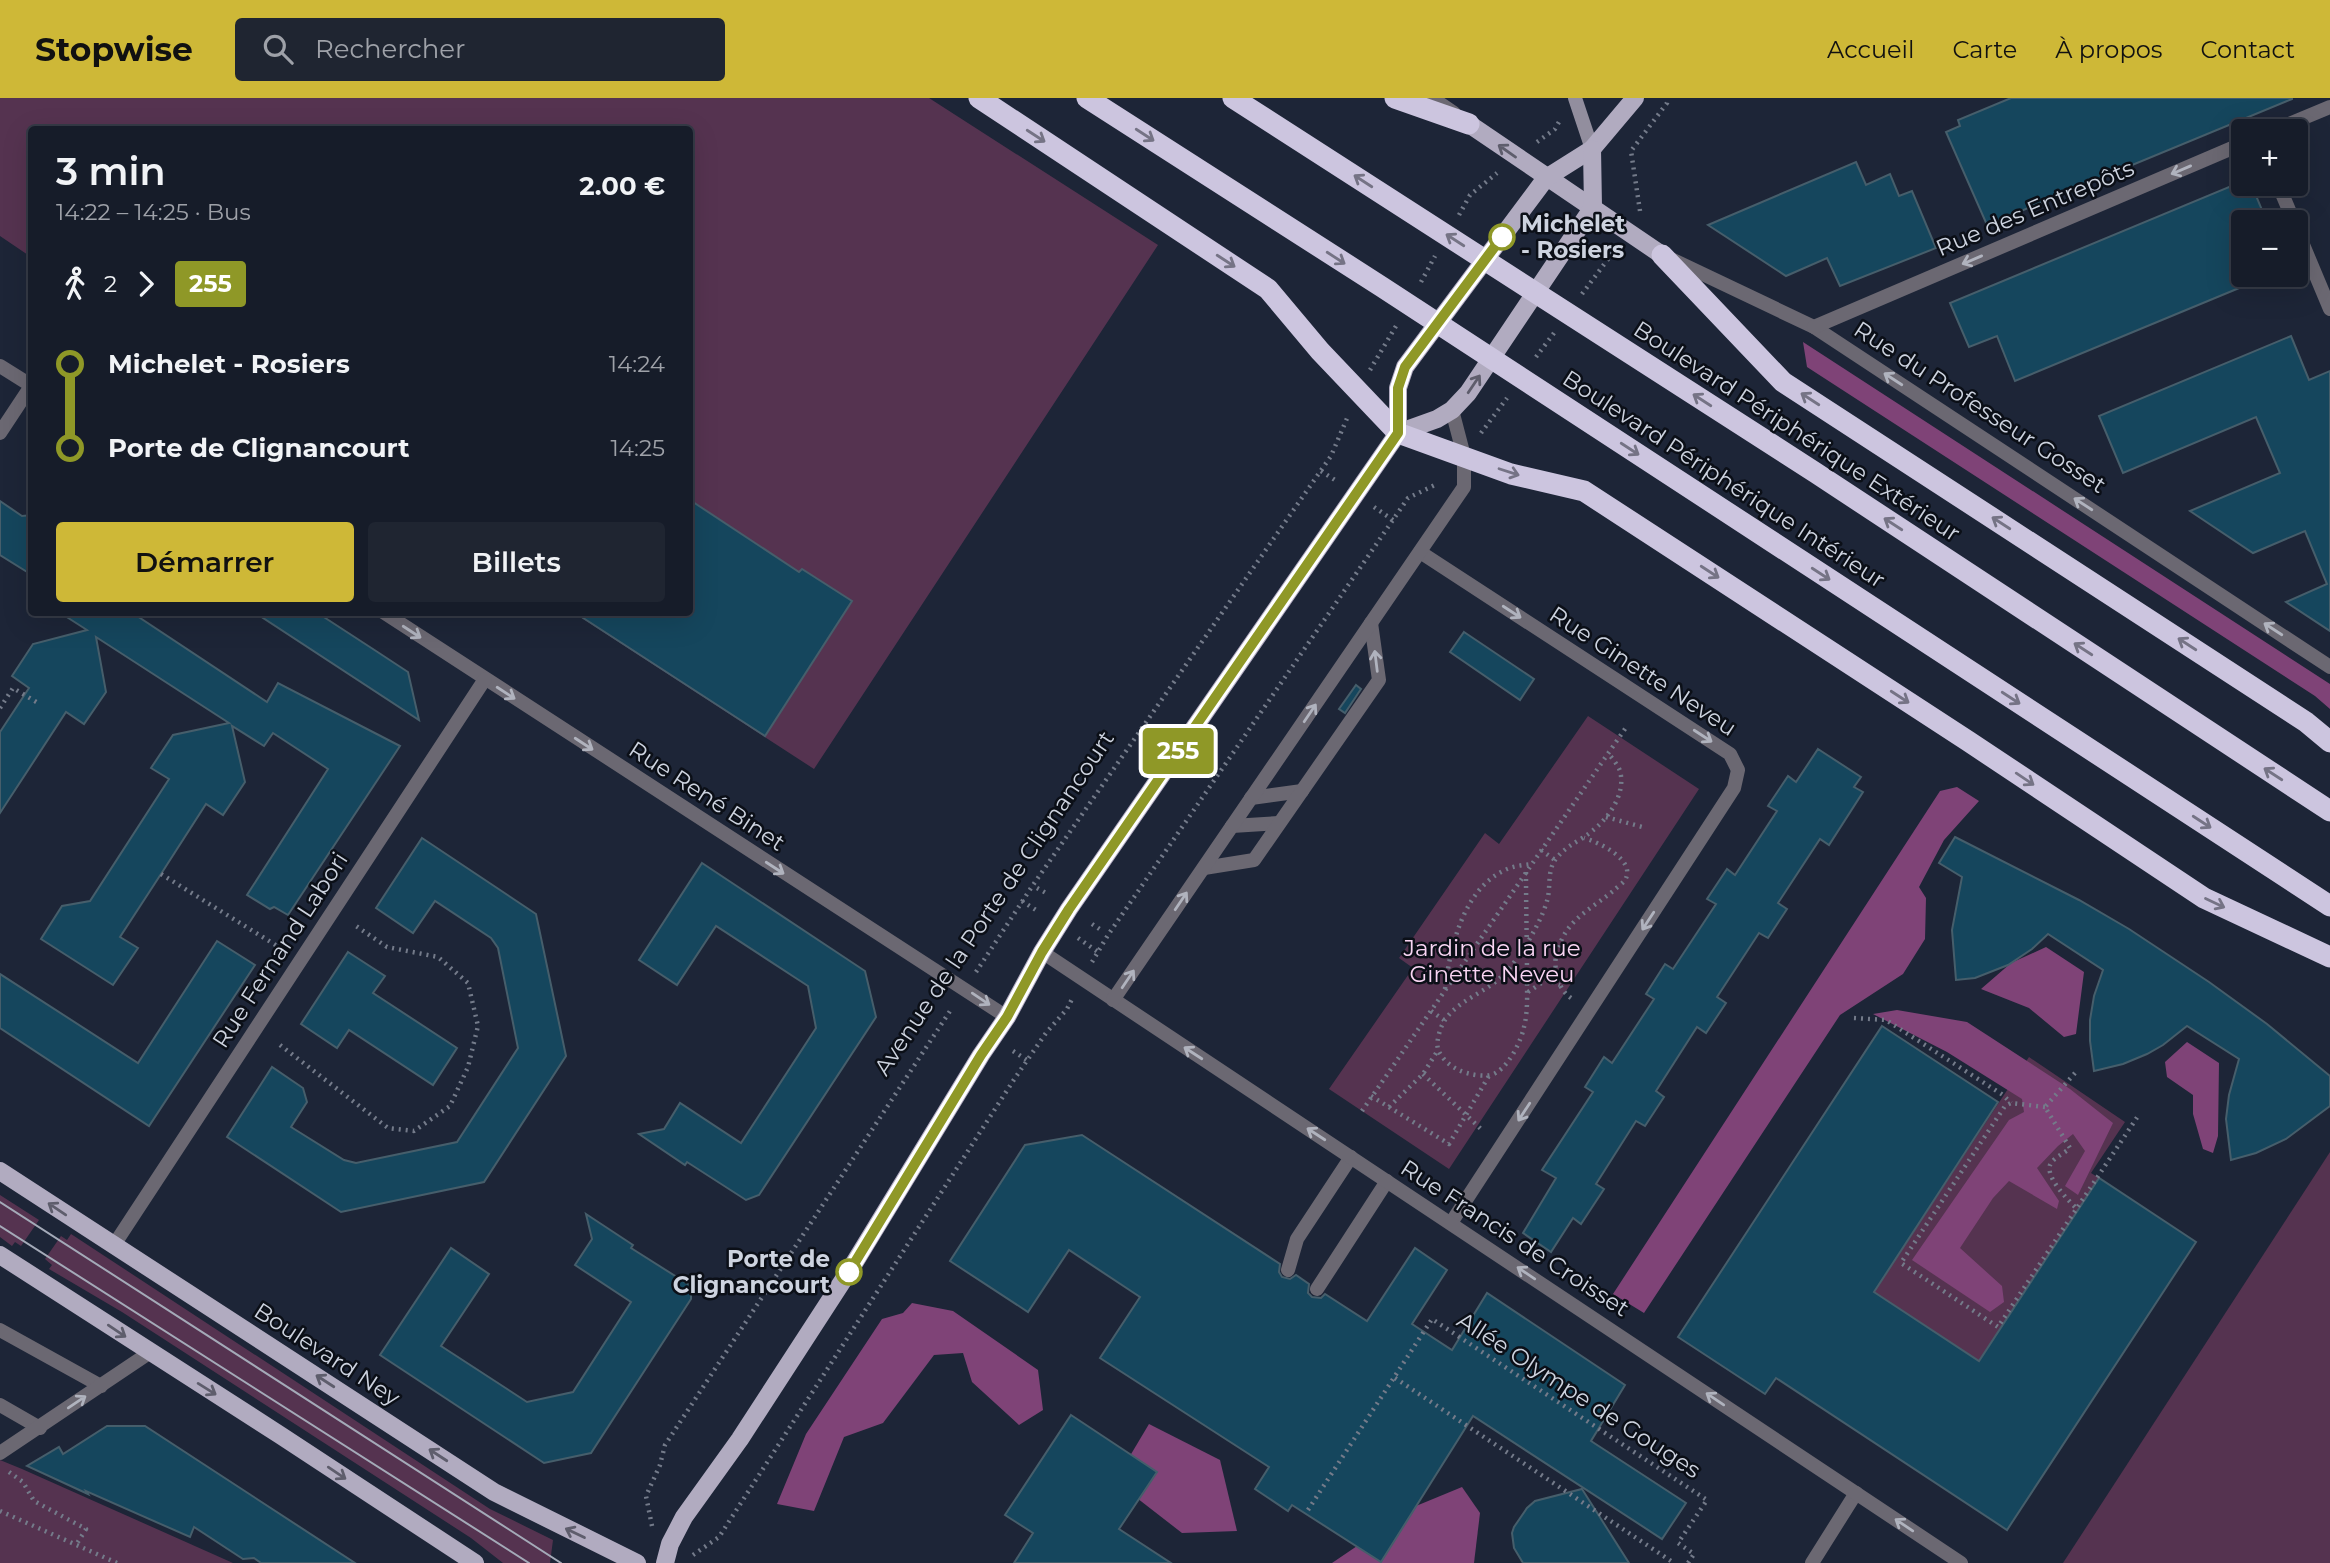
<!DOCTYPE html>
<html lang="fr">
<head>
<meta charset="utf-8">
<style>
	:root { --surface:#161c29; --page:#1f2531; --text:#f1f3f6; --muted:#9ea1a8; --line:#353a46; --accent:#ceb837 }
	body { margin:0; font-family:Montserrat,sans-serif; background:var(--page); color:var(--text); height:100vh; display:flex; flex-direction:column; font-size:26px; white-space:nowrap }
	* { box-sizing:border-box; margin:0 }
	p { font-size:23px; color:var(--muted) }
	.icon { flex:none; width:38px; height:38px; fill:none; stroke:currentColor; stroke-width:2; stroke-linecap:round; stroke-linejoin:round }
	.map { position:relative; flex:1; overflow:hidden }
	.details { position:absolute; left:28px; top:28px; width:665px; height:490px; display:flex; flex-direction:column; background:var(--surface); border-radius:7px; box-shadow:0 7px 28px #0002,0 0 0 2px var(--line) }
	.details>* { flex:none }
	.badge { padding:0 14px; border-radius:5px; font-size:24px; line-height:46px }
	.tools { position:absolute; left:2231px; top:21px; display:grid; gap:14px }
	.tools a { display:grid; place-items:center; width:77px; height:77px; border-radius:7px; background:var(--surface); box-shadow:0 7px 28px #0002,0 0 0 2px var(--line); font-size:35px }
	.map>.badge { position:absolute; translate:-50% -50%; box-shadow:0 0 0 4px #fff }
	.legs { display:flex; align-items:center; gap:10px; height:77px; padding:0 28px; font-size:23px }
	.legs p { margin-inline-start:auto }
	.headline { display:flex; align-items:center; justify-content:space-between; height:119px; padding:0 28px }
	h1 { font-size:38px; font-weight:600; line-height:52px }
	.primary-button { display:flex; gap:14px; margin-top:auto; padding:14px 28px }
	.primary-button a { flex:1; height:80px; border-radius:7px; background:var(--accent); color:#111; font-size:28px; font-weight:600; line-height:80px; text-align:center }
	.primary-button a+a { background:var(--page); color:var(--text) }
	ul { padding:0 28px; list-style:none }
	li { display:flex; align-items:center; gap:24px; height:84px; font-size:26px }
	li i { display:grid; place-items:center; width:10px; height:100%; margin:0 9px; background:currentColor }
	li i::after { content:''; width:18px; height:18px; margin:-9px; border:5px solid; border-radius:50%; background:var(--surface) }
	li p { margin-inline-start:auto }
	li:first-child i { background:linear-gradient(#0000 50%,currentColor 0) }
	li:last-child i { background:linear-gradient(currentColor 50%,#0000 0) }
	header { display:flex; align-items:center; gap:42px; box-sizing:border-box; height:98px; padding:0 35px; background:var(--accent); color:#111 }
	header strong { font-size:33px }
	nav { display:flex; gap:38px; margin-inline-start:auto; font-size:24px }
	.search { width:490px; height:63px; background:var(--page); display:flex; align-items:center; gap:18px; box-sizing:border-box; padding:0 24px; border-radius:7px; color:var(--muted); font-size:26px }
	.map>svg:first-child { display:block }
	.green { fill:#553350 }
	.forest { fill:#7f4377 }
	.building { fill:#15465d; stroke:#465e6b; stroke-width:2 }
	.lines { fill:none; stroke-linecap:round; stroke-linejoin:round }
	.path { stroke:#747b8a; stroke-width:4.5; stroke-dasharray:2 5; stroke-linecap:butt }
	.lane { stroke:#6b6872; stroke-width:14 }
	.street { stroke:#6b6872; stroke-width:14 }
	.secondary { stroke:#928e9e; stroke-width:14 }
	.primary { stroke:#b1abc0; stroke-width:18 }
	.highway { stroke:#ccc5df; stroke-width:21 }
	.tram { stroke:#a4aab8; stroke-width:2 }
	.oneway { stroke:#757385 }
	.oneway2 { stroke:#5e5d6c }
	.oneway3 { stroke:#b0b3be }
	.line-1-casing { stroke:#fff; stroke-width:16 }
	.line-1 { stroke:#8f9827; stroke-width:10 }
	.stop-1-dot { fill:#fff; stroke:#8f9827; stroke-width:3.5 }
	.labels { text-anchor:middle; stroke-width:5; stroke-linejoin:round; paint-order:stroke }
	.street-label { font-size:23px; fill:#cdd3df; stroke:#0b0f17 }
	.stop-label { font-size:23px; font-weight:bold; fill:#cdd3df; stroke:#0b0f17; text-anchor:start }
	.park-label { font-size:23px; fill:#f9d5f3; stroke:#0b0f17 }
</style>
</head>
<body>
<header>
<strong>Stopwise</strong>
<div class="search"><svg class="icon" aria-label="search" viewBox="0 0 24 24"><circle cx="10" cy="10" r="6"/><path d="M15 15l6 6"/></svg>Rechercher</div>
<nav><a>Accueil</a><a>Carte</a><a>À propos</a><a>Contact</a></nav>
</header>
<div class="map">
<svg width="2330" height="1465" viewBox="0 0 2330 1465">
	<rect width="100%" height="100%" fill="#1d2537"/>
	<g class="green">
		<path d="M0,0H929L1158,147L814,671L574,515L690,514V32H32L31,159L0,138Z"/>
		<path d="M1588,618L1699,691L1449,1071L1329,991L1413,870L1399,860L1485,735L1499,746Z"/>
		<path d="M2029,959L2125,1024L2091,1075L2099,1080L1979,1263L1874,1194Z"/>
		<path d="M2330,1054V1465H2063Z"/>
		<path d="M0,1097L39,1122L21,1148L15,1144L12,1148L0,1139Z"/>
		<path d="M71,1136L490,1411L553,1442L550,1465H503L471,1440L122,1214L49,1171L52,1167L45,1161L61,1138L67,1142Z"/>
		<path d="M0,1362L22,1371L233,1465H0Z"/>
	</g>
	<g class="forest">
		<path d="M1803,244L2330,586V611L2315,598L1807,269Z"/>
		<path d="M1957,689L1979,703L1944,742L1919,789L1926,800L1925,841L1903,876L1840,917L1644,1215L1613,1196L1940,693Z"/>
		<path d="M2046,849L2084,874L2076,936L2064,939L2029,910L1981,891L2011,865Z"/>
		<path d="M1897,912L1967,924L2070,991L2113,1025L2078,1097L2065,1088L2085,1053L2073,1036L2058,1048L2037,1070L2059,1103L2057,1111L2009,1083L1993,1100L1960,1150L2002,1188L2004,1204L1990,1214L1912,1162L2009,1022L2024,1014L2022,1001L1947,954L1873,916Z"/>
		<path d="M2187,944L2219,965L2218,1038L2213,1055L2203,1051L2193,1016V997L2167,979L2165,964Z"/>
		<path d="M912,1205L953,1213L1038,1272L1043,1312L1019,1327L972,1284L963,1255L934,1257L883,1325L844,1339L814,1413L777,1406L806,1336L882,1221L903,1215Z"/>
		<path d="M1149,1326L1220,1362L1237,1433L1182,1435L1115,1383Z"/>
		<path d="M1462,1389L1480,1415L1474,1465H1332L1416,1408Z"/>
	</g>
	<g class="building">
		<path d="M2011,0H2292V1L1987,127L1946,34L1960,28L1958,22Z"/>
		<path d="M1856,64L1866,87L1890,76L1899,98L1912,93L1936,150L1840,188L1827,160L1786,178L1708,127Z"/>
		<path d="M2241,84L2252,88L2267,124H2244V188L2015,283L1997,238L1969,249L1950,205Z"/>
		<path d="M2291,238L2309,282L2330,273V533L2286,504L2327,486L2305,433L2253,455L2190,413L2280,375L2256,319L2123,375L2099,318Z"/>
		<path d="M690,402L799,474L802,471L852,503L765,638L574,514H690Z"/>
		<path d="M0,403L22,418L32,417V477L0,457Z"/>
		<path d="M59,514H131L267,604L278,585L400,648L288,817L274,809L270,811L247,797L328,671L273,635L264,648L232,628L245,684L223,717L206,706L161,776L120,839L138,850L113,887L41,841L62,808L90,803L169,681L151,670L173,637L229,625L96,539L106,594L84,626L66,614L0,715V634L29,590L12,578L33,546L87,532Z"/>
		<path d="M254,514H316L376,553L408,574L419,622Z"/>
		<path d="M1464,534L1534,581L1520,602L1450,554Z"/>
		<path d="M1356,587L1361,591L1345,615L1339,611Z"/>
		<path d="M1818,651L1861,679L1854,689L1863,694L1829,747L1820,741L1778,805L1787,811L1768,840L1759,835L1717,899L1726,905L1706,935L1697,929L1656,993L1664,999L1645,1028L1636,1023L1596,1086L1604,1091L1581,1126L1573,1120L1551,1154L1523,1135L1556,1080L1542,1072L1593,994L1585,989L1604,959L1612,965L1654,901L1646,896L1665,866L1673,871L1716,806L1707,801L1727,771L1735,777L1777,713L1768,708L1788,678L1796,684Z"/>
		<path d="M1955,739L2079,802L2129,831L2209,884L2267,926L2330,978V1008L2286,1041L2256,1055L2231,1062L2226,1021L2229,997L2239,961L2187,928L2163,947L2147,956L2123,966L2094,973L2090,943V922L2094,898L2103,872L2048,836L2032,851L2008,867L1975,880L1956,882L1952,832L1962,779L1939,765Z"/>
		<path d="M422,740L536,816L566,958L484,1084L341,1114L227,1039L272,969L303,990L307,1004L291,1029L344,1062L356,1065L457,1044L518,950L498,850L491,840L435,803L413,835L376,810Z"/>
		<path d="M702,765L865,873L876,919L759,1097L746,1102L687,1064L685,1067L639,1036L664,1031L680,1005L741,1045L816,930L808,888L716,828L677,887L639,862Z"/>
		<path d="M217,843L255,867L149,1028L0,930V876L138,965Z"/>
		<path d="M348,854L385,878L373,895L457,950L433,987L349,932L337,950L301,926Z"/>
		<path d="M1882,928L1998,1004L1874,1194L1979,1263L2099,1080L2196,1144L2007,1432L1776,1280L1765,1296L1678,1239Z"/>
		<path d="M1082,1037L1280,1166L1279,1174L1282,1179L1290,1181L1296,1177L1309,1186L1308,1195L1312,1199L1321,1200L1325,1196L1367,1223L1415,1150L1447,1172L1412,1226L1452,1252L1487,1195L1625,1287L1591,1343L1686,1405L1662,1441L1473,1318L1381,1464L1292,1407L1288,1413L1255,1391L1269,1369L1100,1260L1140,1199L1069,1152L1028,1214L950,1163L1025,1047Z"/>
		<path d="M586,1116L633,1147L631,1150L691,1188V1201L591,1355L544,1365L380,1257L451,1150L489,1176L441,1248L527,1304L573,1294L631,1204L575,1167L592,1141Z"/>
		<path d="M1071,1317L1157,1374L1119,1431L1171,1465H1014L1033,1435L1005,1417Z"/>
		<path d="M107,1328H145L355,1465H261L254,1460L243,1461L194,1429L190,1439L86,1393L88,1396L27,1368L59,1349L63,1356Z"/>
		<path d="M1582,1391L1629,1465H1523L1514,1450L1512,1435L1514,1429L1527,1410L1535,1403Z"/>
	</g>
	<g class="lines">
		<g class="path">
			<path d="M1537,44L1555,31L1559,24"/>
			<path d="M1640,113L1631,53L1667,5L1668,0"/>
			<path d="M1459,117L1470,97L1497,75"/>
			<path d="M1421,184L1435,158"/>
			<path d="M1582,196L1614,153"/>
			<path d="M1536,259L1554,235"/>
			<path d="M1370,272L1396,228"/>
			<path d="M1481,335L1507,300"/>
			<path d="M1321,373L1338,384"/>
			<path d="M1374,409L1393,422"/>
			<path d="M0,610L13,590L38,605"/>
			<path d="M1606,719L1646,730"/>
			<path d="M1541,752L1555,762"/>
			<path d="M1526,774C1526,810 1527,845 1527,881C1527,896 1528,914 1524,929C1521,943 1510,966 1497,974C1491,979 1479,978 1471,976C1460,974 1447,967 1441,957C1436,950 1437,944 1439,936C1446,906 1479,899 1500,880C1510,871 1519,858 1526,847C1534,834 1543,817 1547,803C1551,790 1547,774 1555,762C1563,751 1573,746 1584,739C1604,726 1627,699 1620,673C1618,667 1612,660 1608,655"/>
			<path d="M161,776L282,851"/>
			<path d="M1037,790L1046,795"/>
			<path d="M1022,803L1039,814"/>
			<path d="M1092,826L1101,832"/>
			<path d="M1078,840L1098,854"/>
			<path d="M1092,864L1108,837L1408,400L1437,386"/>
			<path d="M976,874L1033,787L1331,358L1348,318"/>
			<path d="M1445,891C1450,850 1463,791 1505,772C1513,768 1523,767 1532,766"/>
			<path d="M1528,894L1546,882L1560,887"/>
			<path d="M1571,900C1562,894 1557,883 1556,872C1554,861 1557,851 1562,841C1573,818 1594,809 1613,793C1616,790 1622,786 1625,782C1637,762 1598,744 1584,740"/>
			<path d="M1431,913L1444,922"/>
			<path d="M1854,920L1886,922L2003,997L2011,1005"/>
			<path d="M280,947L388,1030L414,1033L450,1008L468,969L478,928L468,885L438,859L387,849L356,828"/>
			<path d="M1013,953L1027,962"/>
			<path d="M2075,975L2045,1009L2070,1050C2065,1055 2055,1059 2051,1065C2043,1077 2068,1102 2076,1110"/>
			<path d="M1423,976L1482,1032"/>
			<path d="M1371,998L1449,1046L1490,976"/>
			<path d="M1389,1009L1423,976L1438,952"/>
			<path d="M2045,1009L2011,1005L2005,1008L1901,1165L1998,1229L2138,1018"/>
			<path d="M1362,1013L1627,628"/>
			<path d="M1395,1280L1674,1465"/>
			<path d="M9,1374L23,1384L34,1403L86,1431L76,1447"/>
			<path d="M1308,1412L1432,1221L1707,1402L1678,1445L1694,1456L1688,1465"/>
			<path d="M0,1413L117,1465"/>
			<path d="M652,1428L646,1398L660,1367L665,1347L952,910"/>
			<path d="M693,1457L719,1439L1015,980L1046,935L1067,911L1073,899"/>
		</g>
		<g class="lane">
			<path d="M1251,700L1302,693"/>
			<path d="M1232,728L1279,725"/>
			<path d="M1204,770L1254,762L1379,582L1371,525"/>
			<path d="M1288,1172L1297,1141L1351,1059"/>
			<path d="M1317,1191L1387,1083"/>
			<path d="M0,1232L101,1288"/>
			<path d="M0,1307L40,1330"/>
			<path d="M1812,1465L1856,1395"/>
		</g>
		<g class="street">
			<path d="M1432,0L1454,15"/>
			<path d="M2272,33L2330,9"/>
			<path d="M2278,86L2294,124"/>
			<path d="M2296,130L2330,211"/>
			<path d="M1671,161L1814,229L2330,569"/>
			<path d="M1814,229L2244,45"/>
			<path d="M0,268L32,288"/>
			<path d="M0,335L31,288"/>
			<path d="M1420,454L1730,656L1738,672L1734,690L1451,1125"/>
			<path d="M383,514L1007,919"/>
			<path d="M1042,854L1961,1465"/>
			<path d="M1113,902L1464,389V358L1452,312"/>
			<path d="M114,1147L485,581"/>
			<path d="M0,1355L149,1255"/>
		</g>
		<path class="secondary" d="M1575,0L1592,51"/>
		<g class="primary">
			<path d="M1469,26L1662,157"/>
			<path d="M1398,335V290L1405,269L1546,80L1592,51L1635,0"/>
			<path d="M0,1073L494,1394L637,1465"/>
			<path d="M0,1157L280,1337L475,1465"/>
			<path d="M665,1465L670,1446L684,1419L740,1341L853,1167L981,957L1007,919L1042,854L1069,811L1398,335L1437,321L1452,312L1468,295L1593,109L1592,51"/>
		</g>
		<g class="highway">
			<path d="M979,0L1268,191L1320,253L1398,335L1511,376L1584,393L1968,643L2204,800L2330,859"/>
			<path d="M1087,0L1382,189L2330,808"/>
			<path d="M1233,0L1816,375L2330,713"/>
			<path d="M1395,0L1469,26"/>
			<path d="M1662,157L1783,284L2306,624L2330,644"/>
		</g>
		<g class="tram">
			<path d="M0,1104L561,1465"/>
			<path d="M0,1128L529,1465"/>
		</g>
	</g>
	<defs><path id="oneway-shaft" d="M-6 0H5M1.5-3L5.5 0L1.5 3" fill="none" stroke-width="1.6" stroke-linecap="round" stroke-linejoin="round" transform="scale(1.75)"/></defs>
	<g class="oneway">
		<use href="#oneway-shaft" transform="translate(1145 37) rotate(33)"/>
		<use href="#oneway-shaft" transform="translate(1036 38) rotate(33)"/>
		<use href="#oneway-shaft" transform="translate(1363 83) rotate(-147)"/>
		<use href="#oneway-shaft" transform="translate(1455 142) rotate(-147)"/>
		<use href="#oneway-shaft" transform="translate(1336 160) rotate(33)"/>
		<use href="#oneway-shaft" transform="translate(1226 163) rotate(33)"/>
		<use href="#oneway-shaft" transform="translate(1810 301) rotate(-147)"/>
		<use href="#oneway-shaft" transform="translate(1702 302) rotate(-147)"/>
		<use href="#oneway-shaft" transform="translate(1630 351) rotate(33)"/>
		<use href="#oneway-shaft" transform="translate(1509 374) rotate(18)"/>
		<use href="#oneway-shaft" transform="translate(2001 425) rotate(-147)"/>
		<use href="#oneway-shaft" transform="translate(1893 426) rotate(-147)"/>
		<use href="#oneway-shaft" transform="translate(1710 474) rotate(33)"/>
		<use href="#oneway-shaft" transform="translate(1821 476) rotate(33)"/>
		<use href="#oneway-shaft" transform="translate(2187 546) rotate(-147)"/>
		<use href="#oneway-shaft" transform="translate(2083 551) rotate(-147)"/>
		<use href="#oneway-shaft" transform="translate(1900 599) rotate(33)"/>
		<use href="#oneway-shaft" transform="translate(2011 600) rotate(33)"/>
		<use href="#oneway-shaft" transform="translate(2273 676) rotate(-147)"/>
		<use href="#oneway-shaft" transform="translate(2025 681) rotate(34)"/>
		<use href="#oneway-shaft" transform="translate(2202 724) rotate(33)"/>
		<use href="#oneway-shaft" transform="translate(2215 805) rotate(25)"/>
	</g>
	<g class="oneway2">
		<use href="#oneway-shaft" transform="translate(1507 53) rotate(-145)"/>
		<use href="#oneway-shaft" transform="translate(1474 286) rotate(-56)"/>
		<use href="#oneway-shaft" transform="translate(57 1111) rotate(-146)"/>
		<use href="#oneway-shaft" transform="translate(117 1233) rotate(34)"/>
		<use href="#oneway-shaft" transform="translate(325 1283) rotate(-147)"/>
		<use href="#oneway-shaft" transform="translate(207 1291) rotate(32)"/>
		<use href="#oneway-shaft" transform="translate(438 1357) rotate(-147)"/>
		<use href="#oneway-shaft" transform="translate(337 1375) rotate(34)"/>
		<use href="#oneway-shaft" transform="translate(575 1435) rotate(-154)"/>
	</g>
	<g class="oneway3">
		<use href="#oneway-shaft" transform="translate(2181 72) rotate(157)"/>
		<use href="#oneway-shaft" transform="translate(1972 162) rotate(157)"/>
		<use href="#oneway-shaft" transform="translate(1893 281) rotate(-147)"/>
		<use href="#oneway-shaft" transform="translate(2083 406) rotate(-147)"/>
		<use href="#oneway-shaft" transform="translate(1512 514) rotate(33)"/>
		<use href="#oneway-shaft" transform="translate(2273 531) rotate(-147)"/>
		<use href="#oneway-shaft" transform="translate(412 534) rotate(33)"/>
		<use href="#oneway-shaft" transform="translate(1376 563) rotate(-97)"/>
		<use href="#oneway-shaft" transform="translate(506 595) rotate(33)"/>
		<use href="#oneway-shaft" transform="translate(1310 615) rotate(-56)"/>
		<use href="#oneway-shaft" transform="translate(1703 638) rotate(33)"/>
		<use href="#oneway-shaft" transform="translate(584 646) rotate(33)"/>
		<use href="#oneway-shaft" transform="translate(775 770) rotate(33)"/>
		<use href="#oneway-shaft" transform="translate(1181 803) rotate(-56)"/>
		<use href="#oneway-shaft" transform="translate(1648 823) rotate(123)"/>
		<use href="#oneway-shaft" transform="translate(1128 881) rotate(-56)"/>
		<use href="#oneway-shaft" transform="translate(981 901) rotate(34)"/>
		<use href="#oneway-shaft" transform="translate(1193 955) rotate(-147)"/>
		<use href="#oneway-shaft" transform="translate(1524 1014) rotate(123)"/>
		<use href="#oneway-shaft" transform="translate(1316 1036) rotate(-147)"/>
		<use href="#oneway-shaft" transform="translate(1526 1175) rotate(-146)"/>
		<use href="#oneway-shaft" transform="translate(1715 1301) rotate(-146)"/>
		<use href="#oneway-shaft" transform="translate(77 1304) rotate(-34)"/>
		<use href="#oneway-shaft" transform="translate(1904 1427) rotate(-146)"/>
	</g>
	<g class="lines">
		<defs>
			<path id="line-1" d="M849,1174L981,957L1007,919L1042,854L1069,811L1398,335V290L1405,269L1502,139"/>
		</defs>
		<use href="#line-1" class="line-1-casing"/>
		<use href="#line-1" class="line-1"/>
	</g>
	<g class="stop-1-dot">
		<circle cx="1502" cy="139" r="12"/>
		<circle cx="849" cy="1174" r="12"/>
	</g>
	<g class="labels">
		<g class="street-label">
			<text transform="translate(2035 110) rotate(-23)" y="8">Rue des Entrepôts</text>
			<text transform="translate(1980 309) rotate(33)" y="8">Rue du Professeur Gosset</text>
			<text transform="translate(1797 333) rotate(33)" y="8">Boulevard Périphérique Extérieur</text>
			<text transform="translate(1724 381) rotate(33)" y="8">Boulevard Périphérique Intérieur</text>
			<text transform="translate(1643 573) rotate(33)" y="8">Rue Ginette Neveu</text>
			<text transform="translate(707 698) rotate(33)" y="8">Rue René Binet</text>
			<text transform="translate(994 805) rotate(-56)" y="8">Avenue de la Porte de Clignancourt</text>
			<text transform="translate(280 852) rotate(-57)" y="8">Rue Fernand Labori</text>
			<text transform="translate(1515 1140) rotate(33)" y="8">Rue Francis de Croisset</text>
			<text transform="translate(327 1256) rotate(33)" y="8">Boulevard Ney</text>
			<text transform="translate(1579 1297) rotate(33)" y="8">Allée Olympe de Gouges</text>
		</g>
		<g class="stop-label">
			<text x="1521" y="134">Michelet<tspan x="1521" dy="26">- Rosiers</tspan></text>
			<text x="830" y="1169" text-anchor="end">Porte de<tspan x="830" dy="26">Clignancourt</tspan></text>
		</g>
		<g class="park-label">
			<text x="1492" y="858">Jardin de la rue<tspan x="1492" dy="26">Ginette Neveu</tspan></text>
		</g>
	</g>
</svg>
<div class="tools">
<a>+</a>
<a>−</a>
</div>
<b class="badge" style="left:1178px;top:653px;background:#8f9827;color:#fff">255</b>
<section class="details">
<div class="headline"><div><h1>3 min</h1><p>14:22 – 14:25 · Bus</p></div><b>2.00 €</b></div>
<div class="legs"><svg class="icon" aria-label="walk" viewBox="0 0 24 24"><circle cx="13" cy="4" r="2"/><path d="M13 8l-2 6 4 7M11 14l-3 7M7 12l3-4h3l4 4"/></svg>2<svg class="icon" aria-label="forward" viewBox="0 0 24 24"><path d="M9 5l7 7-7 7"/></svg><b class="badge" style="background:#8f9827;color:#fff">255</b></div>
<ul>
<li><i style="color:#8f9827"></i><b>Michelet - Rosiers</b><p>14:24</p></li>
<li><i style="color:#8f9827"></i><b>Porte de Clignancourt</b><p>14:25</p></li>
</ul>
<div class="primary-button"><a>Démarrer</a><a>Billets</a></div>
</section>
</div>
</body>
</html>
